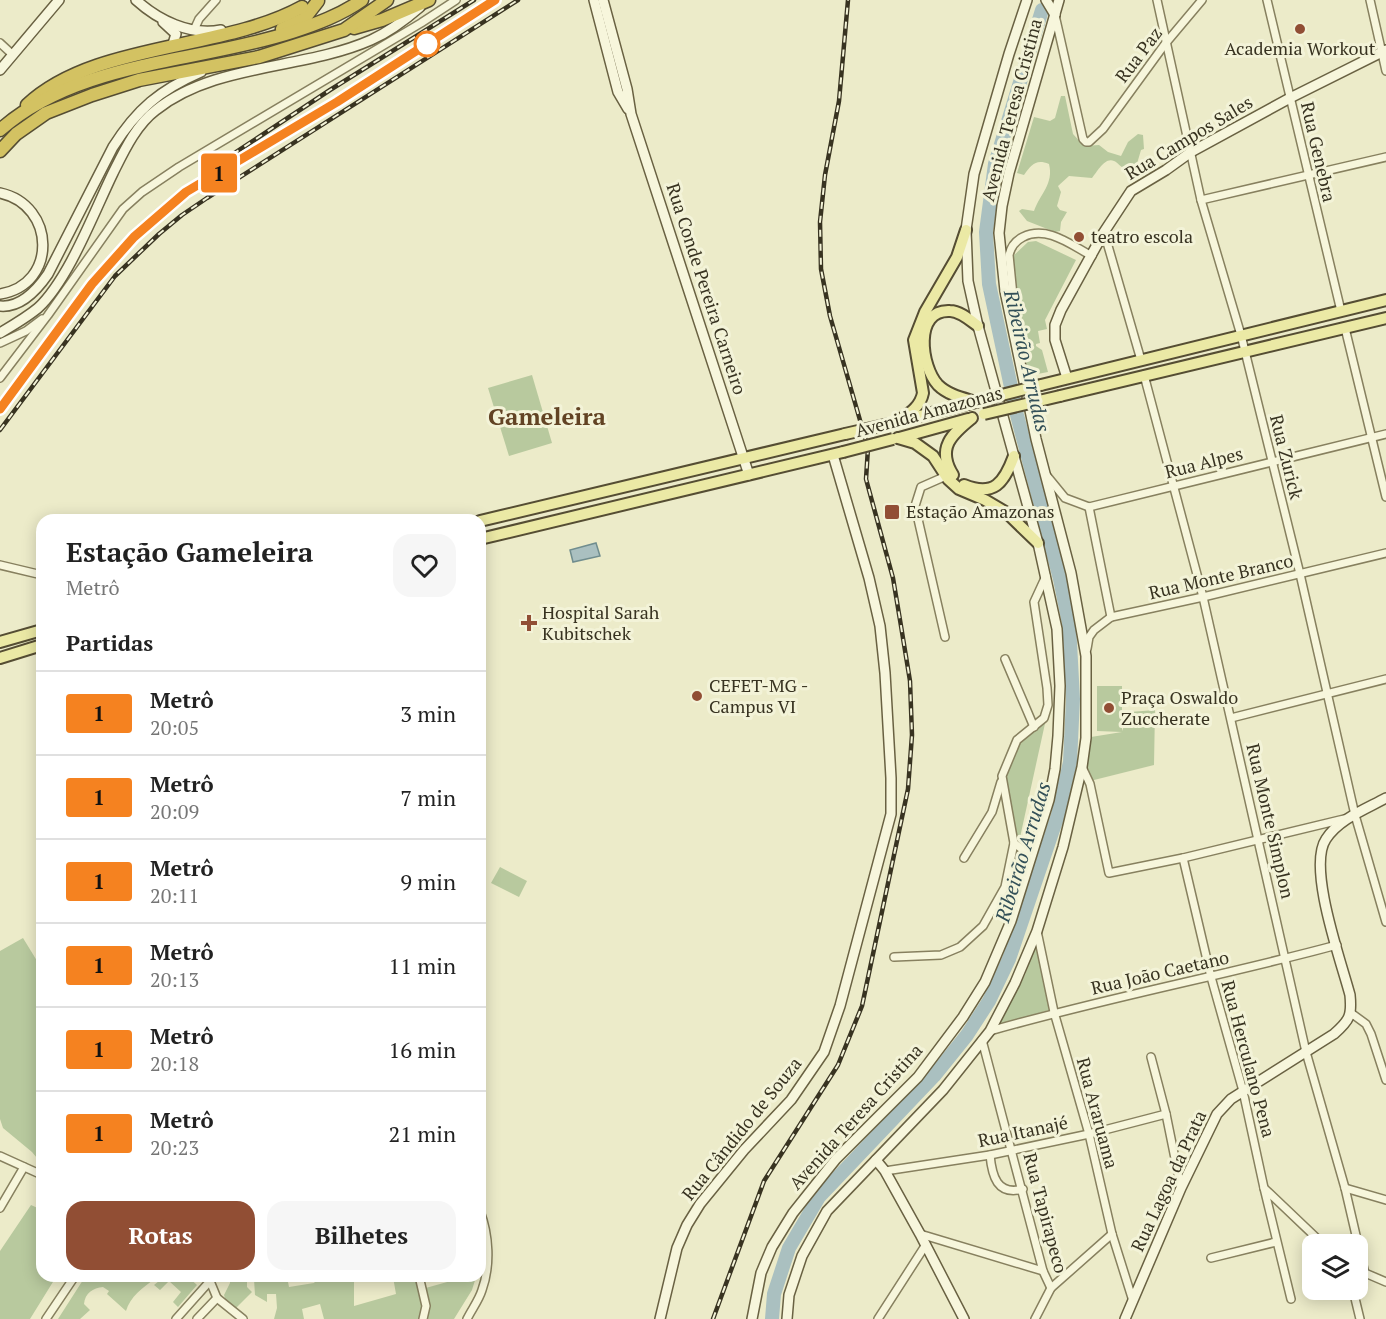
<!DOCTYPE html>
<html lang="pt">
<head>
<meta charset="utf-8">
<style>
	:root { --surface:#fff; --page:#f6f6f6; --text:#222; --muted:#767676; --line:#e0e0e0; --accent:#914e34 }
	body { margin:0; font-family:"PT Serif",serif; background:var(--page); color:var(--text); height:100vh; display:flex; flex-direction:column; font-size:22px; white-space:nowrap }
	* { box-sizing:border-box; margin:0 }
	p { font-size:20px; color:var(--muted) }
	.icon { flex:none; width:33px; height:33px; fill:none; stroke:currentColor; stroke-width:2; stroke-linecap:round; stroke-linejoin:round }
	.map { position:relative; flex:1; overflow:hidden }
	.details { position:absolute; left:36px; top:514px; width:450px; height:768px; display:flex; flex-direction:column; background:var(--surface); border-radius:18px; box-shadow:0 3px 15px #0003 }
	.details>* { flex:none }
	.badge { padding:0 12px; border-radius:4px; font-size:21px; line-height:39px }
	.buttons { position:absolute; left:1302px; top:1234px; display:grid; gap:12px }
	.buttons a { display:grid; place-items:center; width:66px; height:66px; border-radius:12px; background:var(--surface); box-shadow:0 3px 15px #0003; font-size:30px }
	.map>.badge { position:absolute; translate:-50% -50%; box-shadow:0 0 0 3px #fff }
	h2 { padding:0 30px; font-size:22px; line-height:54px }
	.round { display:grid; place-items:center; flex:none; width:63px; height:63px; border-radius:18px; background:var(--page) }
	.headline { display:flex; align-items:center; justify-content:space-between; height:102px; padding:0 30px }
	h1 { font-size:28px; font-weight:800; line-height:45px }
	.primary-button { display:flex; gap:12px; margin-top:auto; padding:12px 30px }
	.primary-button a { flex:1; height:69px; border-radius:18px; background:var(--accent); color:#fff; font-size:24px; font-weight:800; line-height:69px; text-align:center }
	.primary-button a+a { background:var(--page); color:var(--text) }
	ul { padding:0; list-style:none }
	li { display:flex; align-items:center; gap:18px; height:84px; padding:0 30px; border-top:2px solid var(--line) }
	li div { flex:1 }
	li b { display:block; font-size:22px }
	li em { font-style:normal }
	li .badge { min-width:66px; font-weight:700; text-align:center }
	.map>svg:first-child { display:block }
	.green { fill:#b8c99e }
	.water { fill:#aac0c0; stroke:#708d8e; stroke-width:1.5 }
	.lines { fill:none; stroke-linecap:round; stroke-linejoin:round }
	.river { stroke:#aac0c0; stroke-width:14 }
	.street-casing { stroke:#87805f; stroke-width:10 }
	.secondary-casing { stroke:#696142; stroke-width:12 }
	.primary-casing { stroke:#554d33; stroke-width:14 }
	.highway-casing { stroke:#554d33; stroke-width:15 }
	.street { stroke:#f7f6dc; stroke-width:7 }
	.secondary { stroke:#f7f6dc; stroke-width:9 }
	.primary { stroke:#ebe9a5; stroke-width:10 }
	.highway { stroke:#d3c262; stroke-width:12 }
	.rail-casing { stroke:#383321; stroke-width:4.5 }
	.rail { stroke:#f3f3d8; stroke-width:2; stroke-dasharray:7; stroke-linecap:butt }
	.primary-bridge-casing { stroke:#554d33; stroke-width:14; stroke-linecap:butt }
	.primary-bridge { stroke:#ebe9a5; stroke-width:10 }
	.line-casing { stroke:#fff; stroke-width:14 }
	.line { stroke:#f58220; stroke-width:9 }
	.poi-dot { fill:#914e34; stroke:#f3f3d8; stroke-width:2 }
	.stop-dot { fill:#fff; stroke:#f58220; stroke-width:3 }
	.labels { text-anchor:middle; stroke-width:6; stroke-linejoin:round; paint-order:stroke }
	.poi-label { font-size:18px; fill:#383321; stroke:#f3f3d8; text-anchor:start }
	.street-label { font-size:18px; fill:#383321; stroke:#f3f3d8 }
	.water-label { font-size:20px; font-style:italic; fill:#324f57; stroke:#f3f3d8 }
	.district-label { font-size:24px; font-weight:bold; fill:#624324; stroke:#f3f3d8 }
</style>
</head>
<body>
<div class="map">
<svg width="1386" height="1319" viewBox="0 0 1386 1319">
	<rect width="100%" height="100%" fill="#ecebc9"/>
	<g class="green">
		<path d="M1061,96H1065L1073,134L1084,146L1099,145L1108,152L1121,156L1128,142L1138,134L1143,135L1144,149L1141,150L1136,167L1126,170C1122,168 1117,162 1114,161C1104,157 1097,173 1092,178L1069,176L1058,186L1061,192L1057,206L1060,210L1067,212L1061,222L1060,231L1055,232L1027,221L1019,211L1022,209L1034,211C1040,194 1054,184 1049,164C1036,159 1032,164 1024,175L1017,173L1034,117L1050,121L1055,118Z"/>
		<path d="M1036,241L1076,260L1045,320L1047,329L1038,331L1040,343L1036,344V346L1042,350L1048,372L1027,376L1022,350L1012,257L1028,242Z"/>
		<path d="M532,375L552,443L509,456L488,388Z"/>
		<path d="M1097,686H1122V731L1130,712L1155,710L1154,765L1090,781L1084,768L1091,737L1122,732L1097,731Z"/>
		<path d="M1046,719L1019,842L1002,776L1017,740Z"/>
		<path d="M500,867L527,881L519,897L491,883Z"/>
		<path d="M23,938L42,969V1164L32,1152L3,1128L0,1119V951Z"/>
		<path d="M1036,944L1049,1010L998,1025L1025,975Z"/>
		<path d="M31,1205L42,1210V1276L56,1277L30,1319H0V1251Z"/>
		<path d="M138,1277H155V1279C143,1287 130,1297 126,1311L107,1294L109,1291L103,1287C93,1288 85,1293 84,1304L90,1310L80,1319H58L83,1280Z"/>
		<path d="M188,1277L197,1285L178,1307L173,1302L181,1292L169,1281L160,1290L154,1285L164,1277Z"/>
		<path d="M230,1277H247V1287L252,1292L235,1309L227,1305L224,1295L230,1283Z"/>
		<path d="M270,1277H287L289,1287L314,1283L319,1277H354V1306L396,1294L393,1277L383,1279V1277H419L422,1289L458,1279V1277H476L472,1290L454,1319H324L320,1304L302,1309L304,1319H274L277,1308L276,1294H267V1302L255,1295L254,1279Z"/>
	</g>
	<path class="water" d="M596,543L600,556L573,562L570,550Z"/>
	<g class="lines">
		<path class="river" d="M772,1319L774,1294L789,1248L819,1197L934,1076L967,1035L989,1001L1009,959L1058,815L1070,762L1073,699L1069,624L1060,579L1017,415L989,284L986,232L995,164L1042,10"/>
		<defs>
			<g id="street">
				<path d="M1157,0L1201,200L1241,335L1300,574L1355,815L1386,922"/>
				<path d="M1267,0L1341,311"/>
				<path d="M1370,0L1386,71"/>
				<path d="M1055,15L1083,139L1086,142H1089L1103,129L1165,44L1202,0"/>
				<path d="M194,30L199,19L216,0"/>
				<path d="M0,43L13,55"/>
				<path d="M1201,200L1386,157"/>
				<path d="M1104,232L1141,360"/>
				<path d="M1016,326L1009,255C1011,246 1015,241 1023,237C1047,225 1071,245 1092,256"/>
				<path d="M1345,328L1386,497"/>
				<path d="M0,343L26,331L42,319"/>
				<path d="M1144,375L1203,597L1306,1052L1345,1188L1365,1274"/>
				<path d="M0,378L48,315L123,209L142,192L179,167L421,23L456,0"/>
				<path d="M1047,476L1065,498L1089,507L1386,434"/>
				<path d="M1089,507L1111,617"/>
				<path d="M0,565L42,575"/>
				<path d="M945,637L915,506L921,487L946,476"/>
				<path d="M1087,649L1089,637L1094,630L1111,617L1203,597L1386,553"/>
				<path d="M1005,659L1034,727"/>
				<path d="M1231,718L1386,679"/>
				<path d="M1082,767L1090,784L1109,873L1183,858L1344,819"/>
				<path d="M1014,843L1031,856"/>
				<path d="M964,858L992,812L1001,782"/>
				<path d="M1183,858L1211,977L1243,1091L1264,1188L1324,1245"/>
				<path d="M1037,931L1054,1012L1089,1134L1112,1234L1133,1301"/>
				<path d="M894,957L941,955L960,947L983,926L1005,887L1014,843L1002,776L1017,740L1044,718L1048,705L1047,688L1034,602L1046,576"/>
				<path d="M1351,1013L1366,1024L1371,1034L1386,1080"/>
				<path d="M990,1031C1104,998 1222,976 1337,945"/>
				<path d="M982,1040L1043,1271L1051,1288"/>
				<path d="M1151,1057L1166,1114L1181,1188"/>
				<path d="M990,1155C992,1176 997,1196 1023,1189"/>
				<path d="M0,1156L42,1175"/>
				<path d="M885,1171L990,1155L1089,1134L1166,1114"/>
				<path d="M1264,1188L1291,1299"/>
				<path d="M1345,1188L1386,1200"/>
				<path d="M0,1208L24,1167"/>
				<path d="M920,1234L1043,1271"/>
				<path d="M1211,1258L1276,1242"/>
				<path d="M1358,1270L1386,1282"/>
				<path d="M419,1276L426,1306L423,1319"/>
				<path d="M1353,1290L1360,1319"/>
				<path d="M217,1298L243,1319"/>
				<path d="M46,1319L75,1276"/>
				<path d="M176,1319L210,1281"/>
				<path d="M197,1319L217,1298L210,1281L205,1276"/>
				<path d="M467,1319C472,1309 479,1300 482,1290C491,1265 489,1235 480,1211"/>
				<path d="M878,1319L925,1246"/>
				<path d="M1035,1319L1051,1288L1112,1234"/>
			</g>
			<g id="secondary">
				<path d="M136,0C158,20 190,36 221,30"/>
				<path d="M594,0L618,92L628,109"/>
				<path d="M603,0L627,89L631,114L749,475"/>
				<path d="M1046,0L1055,15"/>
				<path d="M163,22L176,34L172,47"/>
				<path d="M0,70L59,0"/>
				<path d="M0,193C56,205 58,285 0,294"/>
				<path d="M0,306C21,308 37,290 48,274L113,147C137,109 160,90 201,72"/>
				<path d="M0,333C12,326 27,317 38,308C69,279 94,212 113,173C124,151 136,125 156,110C215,63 303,70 371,40C389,32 405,20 420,7"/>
				<path d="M1067,378L1055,340V325L1061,310L1104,232L1131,191L1166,170L1191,152L1290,98L1386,50"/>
				<path d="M876,1160L885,1171L920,1234L964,1319"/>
				<path d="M660,1319L677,1248L687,1225L700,1204L744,1150L791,1100L824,1052L840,1006L891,814V778L885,673L880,626L869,578L833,455"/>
				<path d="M752,1319L761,1273L772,1247L793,1213L836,1159L918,1077L963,1017L985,982L1011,921L1049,800L1055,769L1058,736L1060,686L1057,629L1038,543L978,326L968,281L966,230L974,174L1009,54L1027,0"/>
				<path d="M787,1319L789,1295L802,1256L827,1211L943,1090L990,1031L1015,983L1037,931L1063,847L1082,767L1086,738V656L1071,573L1036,439L1005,291L999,233L1002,206L1009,173L1059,0"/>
				<path d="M1125,1319L1181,1188L1217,1114L1231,1099L1334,1034C1350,1020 1352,1015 1350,995C1341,961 1307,867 1326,839C1339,819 1366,809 1386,798"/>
			</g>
			<g id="primary">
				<path d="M1041,385L1386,300"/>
				<path d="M1060,396L1386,318"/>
				<path d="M976,402C963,398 948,395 938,385C921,367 913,309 950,311C960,311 970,320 978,326"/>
				<path d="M903,420L976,402"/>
				<path d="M897,422C908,414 920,408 923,393L914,340L925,312L957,257L966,230"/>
				<path d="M898,438L915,443L933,456L948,479L959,489L985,500L1007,513L1038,543"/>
				<path d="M899,438L968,419"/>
				<path d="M953,475C936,448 952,434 972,418"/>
				<path d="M964,485C994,497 1004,483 1014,456"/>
				<path d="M480,521L845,434"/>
				<path d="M480,539L843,452"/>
				<path d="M0,642L42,630"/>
				<path d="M0,658L42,645"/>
			</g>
			<g id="highway">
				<path d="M354,28L382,20L429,0"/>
				<path d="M282,29L304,19L318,1"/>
				<path d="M27,105C94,42 222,51 302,7"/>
				<path d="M0,130C78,61 196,63 292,32C316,24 341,15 362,0"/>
				<path d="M0,151L16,134L46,113L92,95L139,80L259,57L344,30L387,0"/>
			</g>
		</defs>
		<use href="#street" class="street-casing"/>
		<use href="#secondary" class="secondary-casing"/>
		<use href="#primary" class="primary-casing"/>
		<use href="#highway" class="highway-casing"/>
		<use href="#street" class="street"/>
		<use href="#secondary" class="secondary"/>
		<use href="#primary" class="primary"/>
		<use href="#highway" class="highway"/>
		<defs>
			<g id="rail">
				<path d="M221,162L330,90L474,0"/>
				<path d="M0,409L92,283L134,237L186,192L337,102L495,0"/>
				<path d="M0,430L115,276L159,234L182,215L207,198L518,0"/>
				<path d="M713,1319L764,1181L838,1065L862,1006L908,789L912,735L910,681L901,626L893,578L866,479L868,448L830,316L821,269L820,222L825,175L839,101L848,0"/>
			</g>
		</defs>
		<use href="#rail" class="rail-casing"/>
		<use href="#rail" class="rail"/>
		<defs>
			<g id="primary-bridge">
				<path d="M982,400L1041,385"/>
				<path d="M984,414L1060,396"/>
				<path d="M845,434L889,424"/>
				<path d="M843,452L893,439"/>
			</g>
		</defs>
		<use href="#primary-bridge" class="primary-bridge-casing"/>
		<use href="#primary-bridge" class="primary-bridge"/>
	</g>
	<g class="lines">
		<defs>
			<path id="line" d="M0,409L92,284L134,237L186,192L337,102L495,0"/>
		</defs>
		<use href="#line" class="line-casing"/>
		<use href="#line" class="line"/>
	</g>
	<g class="poi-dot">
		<circle cx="1300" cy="29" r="6"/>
		<circle cx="1079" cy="237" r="6"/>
		<rect x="884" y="504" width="16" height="16" rx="3"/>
		<path d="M526 614h6v6h6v6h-6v6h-6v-6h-6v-6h6z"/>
		<circle cx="697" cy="696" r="6"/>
		<circle cx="1109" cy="708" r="6"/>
	</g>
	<circle class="stop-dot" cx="427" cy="44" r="12"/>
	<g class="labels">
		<g class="poi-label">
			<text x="1300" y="55" text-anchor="middle">Academia Workout</text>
			<text x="1091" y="243">teatro escola</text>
			<text x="906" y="518">Estação Amazonas</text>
			<text x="542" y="619">Hospital Sarah<tspan x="542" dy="21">Kubitschek</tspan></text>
			<text x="709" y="692">CEFET-MG -<tspan x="709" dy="21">Campus VI</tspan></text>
			<text x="1121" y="704">Praça Oswaldo<tspan x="1121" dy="21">Zuccherate</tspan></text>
		</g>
		<g class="street-label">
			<text transform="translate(1139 55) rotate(-53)" y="6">Rua Paz</text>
			<text transform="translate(1012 110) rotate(-75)" y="6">Avenida Teresa Cristina</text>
			<text transform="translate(1189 138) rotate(-31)" y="6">Rua Campos Sales</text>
			<text transform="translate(1318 152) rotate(77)" y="6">Rua Genebra</text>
			<text transform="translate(706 289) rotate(72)" y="6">Rua Conde Pereira Carneiro</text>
			<text transform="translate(929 412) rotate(-15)" y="6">Avenida Amazonas</text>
			<text transform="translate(1286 457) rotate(76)" y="6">Rua Zurick</text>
			<text transform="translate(1204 463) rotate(-14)" y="6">Rua Alpes</text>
			<text transform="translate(1221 577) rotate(-13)" y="6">Rua Monte Branco</text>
			<text transform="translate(1270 821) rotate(77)" y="6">Rua Monte Simplon</text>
			<text transform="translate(1160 973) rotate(-13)" y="6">Rua João Caetano</text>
			<text transform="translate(1248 1059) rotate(75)" y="6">Rua Herculano Pena</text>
			<text transform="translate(1097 1113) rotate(75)" y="6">Rua Araruama</text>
			<text transform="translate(856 1117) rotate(-48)" y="6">Avenida Teresa Cristina</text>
			<text transform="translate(742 1129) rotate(-51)" y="6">Rua Cândido de Souza</text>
			<text transform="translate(1023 1132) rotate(-12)" y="6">Rua Itanajé</text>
			<text transform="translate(1169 1181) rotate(-65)" y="6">Rua Lagoa da Prata</text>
			<text transform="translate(1045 1213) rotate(75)" y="6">Rua Tapirapeco</text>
		</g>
		<g class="water-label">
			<text transform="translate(1027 361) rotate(77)" y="7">Ribeirão Arrudas</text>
			<text transform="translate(1023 852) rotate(-73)" y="7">Ribeirão Arrudas</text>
		</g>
		<g class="district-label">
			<text x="547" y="425">Gameleira</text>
		</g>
	</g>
</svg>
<div class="buttons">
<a><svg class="icon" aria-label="layers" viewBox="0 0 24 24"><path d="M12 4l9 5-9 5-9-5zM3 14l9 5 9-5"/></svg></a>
</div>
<b class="badge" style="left:219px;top:173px;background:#f58220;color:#111">1</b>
<section class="details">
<div class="headline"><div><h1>Estação Gameleira</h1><p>Metrô</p></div><a class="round"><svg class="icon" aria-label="heart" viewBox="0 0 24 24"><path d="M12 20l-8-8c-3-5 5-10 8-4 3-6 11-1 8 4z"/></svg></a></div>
<h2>Partidas</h2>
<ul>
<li><span class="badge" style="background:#f58220;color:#111">1</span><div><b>Metrô</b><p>20:05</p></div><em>3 min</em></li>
<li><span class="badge" style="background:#f58220;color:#111">1</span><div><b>Metrô</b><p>20:09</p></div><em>7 min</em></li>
<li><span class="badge" style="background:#f58220;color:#111">1</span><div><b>Metrô</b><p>20:11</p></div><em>9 min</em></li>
<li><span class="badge" style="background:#f58220;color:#111">1</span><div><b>Metrô</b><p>20:13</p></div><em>11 min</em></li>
<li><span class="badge" style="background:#f58220;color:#111">1</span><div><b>Metrô</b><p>20:18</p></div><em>16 min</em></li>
<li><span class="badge" style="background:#f58220;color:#111">1</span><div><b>Metrô</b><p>20:23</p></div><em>21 min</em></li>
</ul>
<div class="primary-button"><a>Rotas</a><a>Bilhetes</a></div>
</section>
</div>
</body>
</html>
